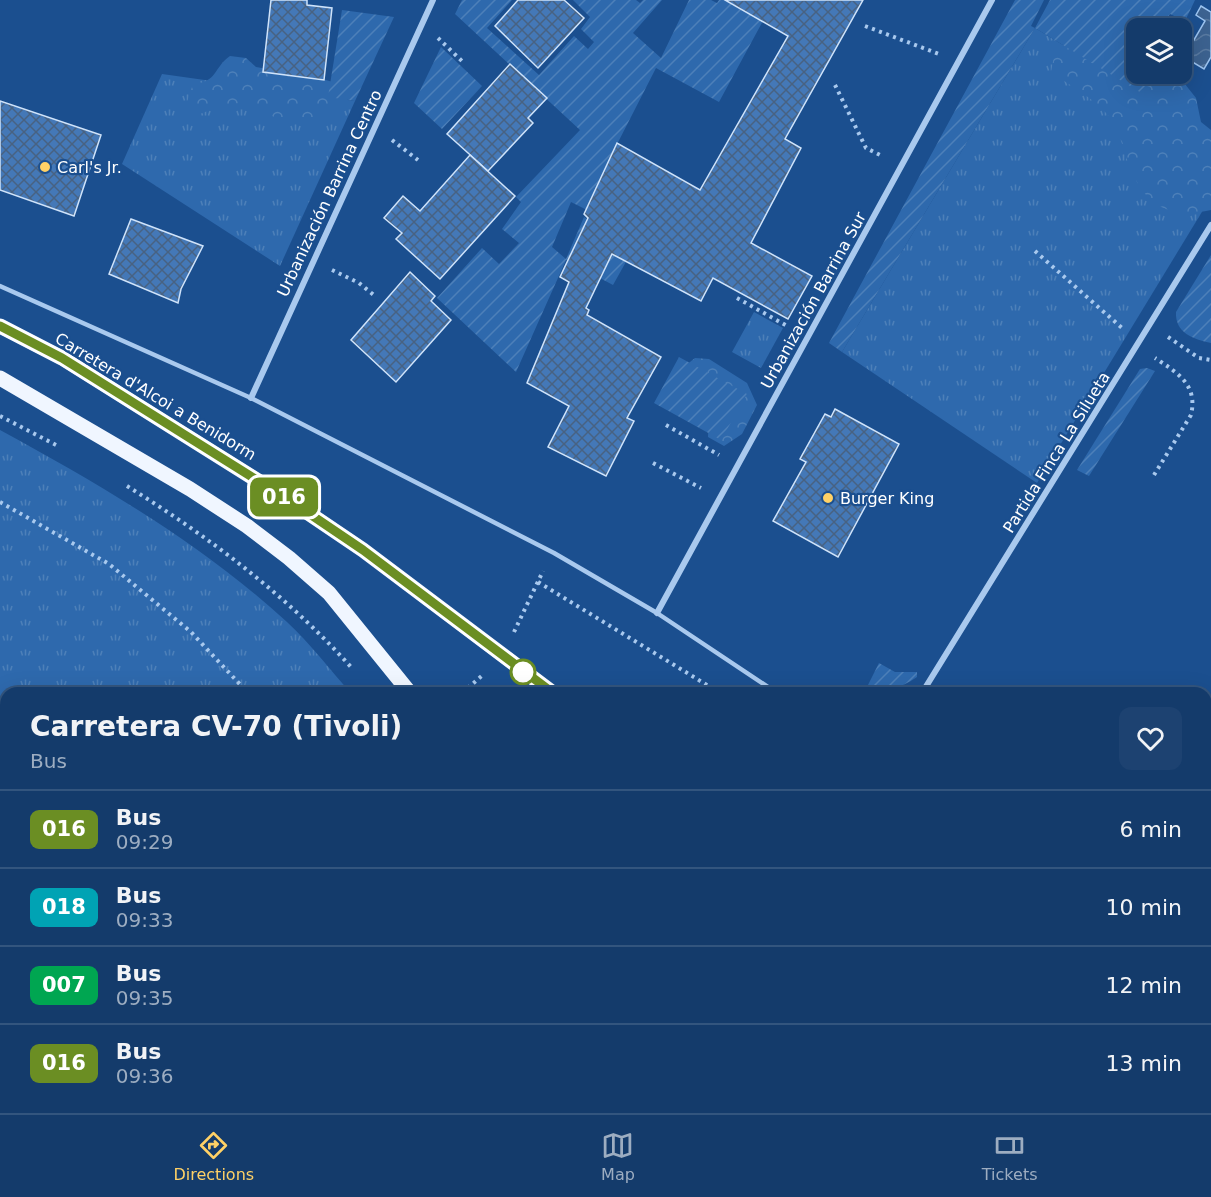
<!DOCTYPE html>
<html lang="en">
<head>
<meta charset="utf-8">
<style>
	:root { --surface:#143b6b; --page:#1d4271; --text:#f1f3f6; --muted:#9dadc1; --line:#33557e; --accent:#ffd166 }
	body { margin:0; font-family:"DejaVu Sans",sans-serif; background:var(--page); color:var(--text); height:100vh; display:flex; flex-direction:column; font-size:22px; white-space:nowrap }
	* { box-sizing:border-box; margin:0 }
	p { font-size:20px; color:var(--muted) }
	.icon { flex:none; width:33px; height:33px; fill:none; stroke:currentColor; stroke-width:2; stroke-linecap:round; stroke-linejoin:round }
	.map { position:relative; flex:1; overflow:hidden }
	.side { position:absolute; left:0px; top:687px; width:1212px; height:426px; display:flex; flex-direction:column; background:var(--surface); border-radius:18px 18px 0 0; box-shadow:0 6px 24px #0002,0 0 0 2px var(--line) }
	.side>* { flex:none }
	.badge { padding:0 12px; border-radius:9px; font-size:21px; line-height:39px }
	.controls { position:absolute; left:1126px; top:18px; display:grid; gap:12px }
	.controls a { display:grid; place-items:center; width:66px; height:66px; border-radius:12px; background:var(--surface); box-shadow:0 6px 24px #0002,0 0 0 2px var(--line); font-size:30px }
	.map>.badge { position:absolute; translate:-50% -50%; box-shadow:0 0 0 3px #fff }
	.round { display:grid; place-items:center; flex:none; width:63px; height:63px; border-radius:12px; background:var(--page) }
	.overview { display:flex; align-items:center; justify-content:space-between; height:102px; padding:0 30px }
	h1 { font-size:28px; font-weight:600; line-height:45px }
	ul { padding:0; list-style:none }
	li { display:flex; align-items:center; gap:18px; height:78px; padding:0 30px; border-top:2px solid var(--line) }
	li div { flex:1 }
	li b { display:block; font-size:22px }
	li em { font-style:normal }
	li .badge { min-width:66px; font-weight:700; text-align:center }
	.tab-bar { display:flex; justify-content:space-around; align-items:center; height:84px; border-top:2px solid var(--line); background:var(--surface); font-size:16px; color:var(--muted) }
	.tab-bar a { display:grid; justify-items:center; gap:3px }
	.tab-bar .current { color:var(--accent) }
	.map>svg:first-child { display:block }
	.grass { fill:url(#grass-tufts) }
	.forest { fill:url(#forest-crowns) }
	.garden { fill:url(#garden-furrows) }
	.water { fill:url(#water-waves); stroke:#9cc4f0; stroke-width:1.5 }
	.building { fill:url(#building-cross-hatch); stroke:#cfe3fa; stroke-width:1.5 }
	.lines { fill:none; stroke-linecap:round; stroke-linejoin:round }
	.path { stroke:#a9c9ee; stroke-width:4; stroke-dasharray:3 4.5; stroke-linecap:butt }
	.lane { stroke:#a9c9ee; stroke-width:4.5 }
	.street { stroke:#a9c9ee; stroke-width:6 }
	.secondary { stroke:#d6e6fa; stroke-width:12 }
	.primary { stroke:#f0f6ff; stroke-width:15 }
	.line-casing { stroke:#fff; stroke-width:14 }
	.line { stroke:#6b8e23; stroke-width:9 }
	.poi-dot { fill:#ffd166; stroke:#1b4f8f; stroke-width:2 }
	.stop-dot { fill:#fff; stroke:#6b8e23; stroke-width:3 }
	.labels { text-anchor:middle; stroke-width:4.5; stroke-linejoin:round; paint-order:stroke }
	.poi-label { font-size:16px; fill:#fff; stroke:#1b4f8f; text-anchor:start }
	.street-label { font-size:16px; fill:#fff; stroke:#1b4f8f }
</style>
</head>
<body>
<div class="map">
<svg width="1211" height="1113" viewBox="0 0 1211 1113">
	<defs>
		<pattern id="grass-tufts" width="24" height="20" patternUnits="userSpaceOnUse" patternTransform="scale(1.5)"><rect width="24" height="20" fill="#2e69ad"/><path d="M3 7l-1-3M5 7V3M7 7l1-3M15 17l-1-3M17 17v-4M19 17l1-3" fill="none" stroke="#4d80b9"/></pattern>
		<pattern id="forest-crowns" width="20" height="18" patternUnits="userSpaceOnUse" patternTransform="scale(1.5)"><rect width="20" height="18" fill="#2e69ad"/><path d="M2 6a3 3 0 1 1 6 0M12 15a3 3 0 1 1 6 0" fill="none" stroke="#4d80b9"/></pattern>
		<pattern id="garden-furrows" width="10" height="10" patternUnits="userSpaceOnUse" patternTransform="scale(1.5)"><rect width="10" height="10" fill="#2e69ad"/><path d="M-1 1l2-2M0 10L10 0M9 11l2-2" fill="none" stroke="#4d80b9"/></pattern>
		<pattern id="water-waves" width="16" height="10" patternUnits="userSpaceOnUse" patternTransform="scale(1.5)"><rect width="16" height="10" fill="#3c6290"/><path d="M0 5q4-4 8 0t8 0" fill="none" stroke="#597aa1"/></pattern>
		<pattern id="building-cross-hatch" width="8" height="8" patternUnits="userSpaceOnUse" patternTransform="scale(1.5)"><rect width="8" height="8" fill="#4478b7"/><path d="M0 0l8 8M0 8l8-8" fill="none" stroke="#486282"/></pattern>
	</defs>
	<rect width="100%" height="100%" fill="#1b4f8f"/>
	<g class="grass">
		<path d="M1035,28L1168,109L1211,197L1037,483L842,352Z"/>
		<path d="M162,74L355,101L280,266L122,164Z"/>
		<path d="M754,312L783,328L761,368L732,352Z"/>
		<path d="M0,430C101,485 202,544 287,622C310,643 330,670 351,693H6V1107H321L316,1113H0Z"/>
		<path d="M763,1107H1012L1031,1113H745Z"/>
	</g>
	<g class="forest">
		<path d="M1080,35L1137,74H1177L1196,98L1201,122L1211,130V210C1168,219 1145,206 1129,165C1122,147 1120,129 1107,114C1093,98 1069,85 1051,72L1055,51Z"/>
		<path d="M230,56L246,58L256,67L319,78L336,83L349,92L346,104C321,122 302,128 272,116C264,113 255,106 246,104C231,101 214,109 200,114L187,102L193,84C218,82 213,68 230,56Z"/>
		<path d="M695,358L709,359L747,383L757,405L742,434L724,446L708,437L709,417L685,366Z"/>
	</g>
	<g class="garden">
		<path d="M462,0H512L487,28L539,75L574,36L588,49L594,42L581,29L590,17L573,0H636L640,3L643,0H662L633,33L661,58L689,0H711L717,3L719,0H756L770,8L719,102L656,68L610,158L587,210L571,202L552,247L566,259L584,217L602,228L664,194L613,285L566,260L516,372L437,298L482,248L499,264L519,243L502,229L521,202L516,197L580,130L455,14Z"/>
		<path d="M1015,0H1044L1031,26L1035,28L1050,0H1195L1185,21L1170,14L1161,28H1137V74H1155L1143,94L1035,28L842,352L829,343Z"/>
		<path d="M342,10L394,17L355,101L328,97Z"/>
		<path d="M441,47L482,86L442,129L414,103Z"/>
		<path d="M1211,255V343C1193,339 1175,333 1176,312Z"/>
		<path d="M679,357L747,394L721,440L654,403Z"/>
		<path d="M1147,368L1155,371L1089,476L1077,470L1140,369Z"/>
		<path d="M879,663L895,672H917V677C899,689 885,693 864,693Z"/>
	</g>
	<path class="water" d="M1201,6L1211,12V57L1204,69L1184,57L1205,21L1196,15Z"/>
	<g class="building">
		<path d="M271,0H307V5L332,8L324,80L263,72Z"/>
		<path d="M518,0H564L584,18L538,68L495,26Z"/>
		<path d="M725,0H863L785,139L801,148L751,243L812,276L788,319L713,278L701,301L612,254L586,308L589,310L587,315L661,357L627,418L634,421L606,476L548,447L569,406L527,383L569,282L560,277L588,218L584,214L617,143L700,190L788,36Z"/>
		<path d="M510,64L547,98L528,118L533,123L488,171L447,134Z"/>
		<path d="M0,101L101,135L74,216L0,190Z"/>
		<path d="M470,155L515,196L440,279L396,239L402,233L384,218L403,196L420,211Z"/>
		<path d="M131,219L203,246L181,289L178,303L109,274Z"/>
		<path d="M410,272L435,296L431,301L451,320L396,382L351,340Z"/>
		<path d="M835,409L899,444L838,557L773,521L806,462L800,459L825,414L831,417Z"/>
	</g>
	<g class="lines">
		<g class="path">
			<path d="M865,26L939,54"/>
			<path d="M438,38L465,64"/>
			<path d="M835,85L866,148L882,156"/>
			<path d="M392,140L418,160"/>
			<path d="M1035,251L1122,328"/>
			<path d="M332,270L359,283L375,296"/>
			<path d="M737,298L789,327"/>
			<path d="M1168,337L1199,358L1211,360"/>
			<path d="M0,416L58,446"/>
			<path d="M666,425L719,455"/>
			<path d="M653,463L701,488"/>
			<path d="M1154,475L1191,415C1198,385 1178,373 1155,358"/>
			<path d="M127,486C209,537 286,595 351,667"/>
			<path d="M0,502L109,564L191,632L248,693"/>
			<path d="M538,582L720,693"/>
			<path d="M514,632L543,571"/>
			<path d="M462,693L484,674"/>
			<path d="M0,921L6,919"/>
			<path d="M1037,1107L1055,1110L1071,1107"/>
			<path d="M1183,1107L1202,1113"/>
			<path d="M263,1113L264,1107"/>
			<path d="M336,1113L342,1107"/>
			<path d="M686,1113L706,1107"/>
		</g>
		<g class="lane">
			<path d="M0,286L251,398L554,553L657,613L777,693"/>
			<path d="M1206,932L1211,934"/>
		</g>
		<g class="street">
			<path d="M251,398L433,0"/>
			<path d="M657,613L992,0"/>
			<path d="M922,693L1211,225"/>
		</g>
		<g class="secondary">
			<path d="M423,1113L429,1107"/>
			<path d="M546,1113L559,1107"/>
		</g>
		<g class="primary">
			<path d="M0,326L62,358L295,504L363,550L553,693"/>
			<path d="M0,378L190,489L247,526L289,558L329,593L410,693"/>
			<path d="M1206,1017L1211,1019"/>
			<path d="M1206,1082L1211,1084"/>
		</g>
	</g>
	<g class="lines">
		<defs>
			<path id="line" d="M0,326L62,358L295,504L363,550L553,693"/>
		</defs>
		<use href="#line" class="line-casing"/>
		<use href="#line" class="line"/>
	</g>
	<g class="poi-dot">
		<circle cx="45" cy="167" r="6"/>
		<circle cx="828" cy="498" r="6"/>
	</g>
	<circle class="stop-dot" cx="523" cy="672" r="12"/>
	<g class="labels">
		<g class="poi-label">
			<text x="57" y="173">Carl's Jr.</text>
			<text x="840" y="504">Burger King</text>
		</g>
		<g class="street-label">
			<text transform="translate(329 193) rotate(-65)" y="6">Urbanización Barrina Centro</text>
			<text transform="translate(813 300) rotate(-61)" y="6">Urbanización Barrina Sur</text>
			<text transform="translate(156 396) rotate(31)" y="6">Carretera d'Alcoi a Benidorm</text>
			<text transform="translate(1056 452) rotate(-58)" y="6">Partida Finca La Silueta</text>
		</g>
	</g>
</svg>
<div class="controls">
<a><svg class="icon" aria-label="layers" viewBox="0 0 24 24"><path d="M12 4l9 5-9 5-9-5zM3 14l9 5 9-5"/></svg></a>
</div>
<b class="badge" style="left:284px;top:497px;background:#6b8e23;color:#fff">016</b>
<section class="side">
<div class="overview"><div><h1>Carretera CV-70 (Tivoli)</h1><p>Bus</p></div><a class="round"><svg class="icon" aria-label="heart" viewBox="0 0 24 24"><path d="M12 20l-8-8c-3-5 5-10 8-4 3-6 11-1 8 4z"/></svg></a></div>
<ul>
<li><span class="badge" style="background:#6b8e23;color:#fff">016</span><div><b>Bus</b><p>09:29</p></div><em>6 min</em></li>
<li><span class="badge" style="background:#00a3b4;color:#fff">018</span><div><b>Bus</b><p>09:33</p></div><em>10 min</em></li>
<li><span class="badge" style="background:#00a651;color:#fff">007</span><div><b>Bus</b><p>09:35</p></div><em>12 min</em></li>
<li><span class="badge" style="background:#6b8e23;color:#fff">016</span><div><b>Bus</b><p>09:36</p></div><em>13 min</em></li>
</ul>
</section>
</div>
<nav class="tab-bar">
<a class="current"><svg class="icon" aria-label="directions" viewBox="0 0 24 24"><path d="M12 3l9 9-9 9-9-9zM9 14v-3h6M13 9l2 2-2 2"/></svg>Directions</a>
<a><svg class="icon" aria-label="map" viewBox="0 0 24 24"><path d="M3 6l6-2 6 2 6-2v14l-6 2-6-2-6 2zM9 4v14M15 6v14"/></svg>Map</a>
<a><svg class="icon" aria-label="tickets" viewBox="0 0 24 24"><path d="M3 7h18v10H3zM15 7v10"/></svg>Tickets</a>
</nav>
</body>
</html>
